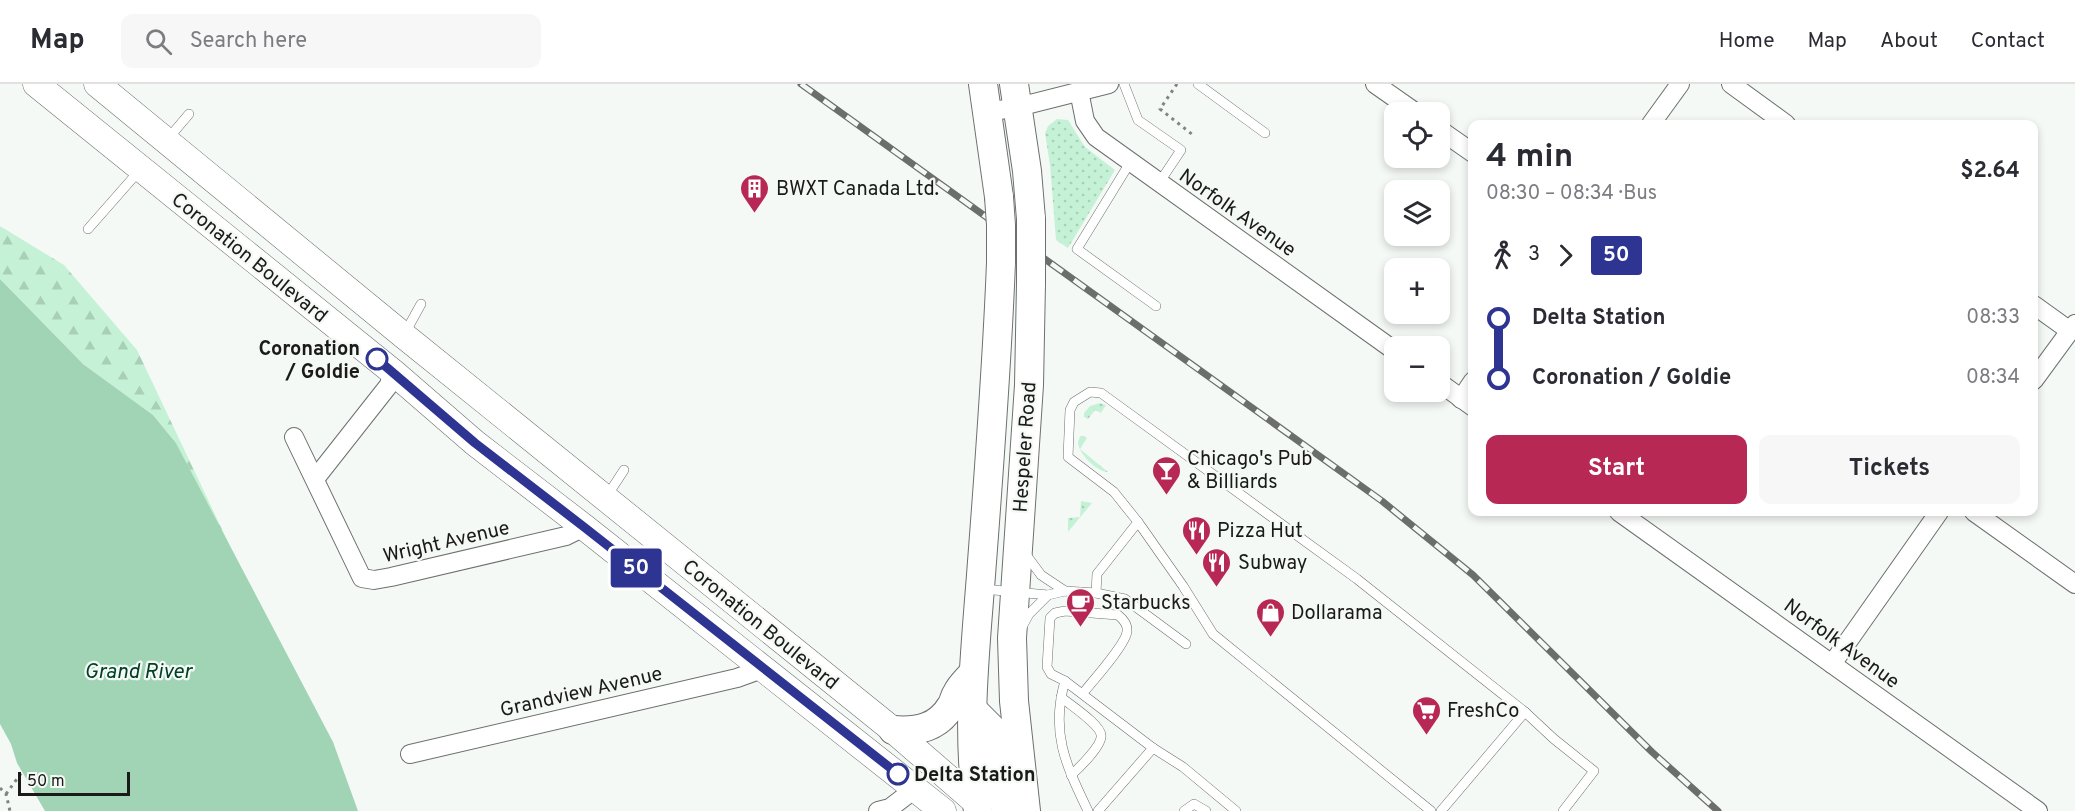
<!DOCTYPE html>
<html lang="en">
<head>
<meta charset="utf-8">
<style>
	:root { --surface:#fff; --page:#f7f7f7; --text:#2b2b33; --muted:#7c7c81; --line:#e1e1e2; --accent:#b72854 }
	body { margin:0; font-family:Overpass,sans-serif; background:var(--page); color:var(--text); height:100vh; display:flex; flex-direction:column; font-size:22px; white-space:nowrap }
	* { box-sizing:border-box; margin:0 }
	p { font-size:20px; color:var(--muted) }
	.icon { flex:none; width:33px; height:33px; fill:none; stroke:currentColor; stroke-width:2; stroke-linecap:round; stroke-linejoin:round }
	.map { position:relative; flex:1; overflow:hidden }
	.panel { position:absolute; left:1468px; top:36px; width:570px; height:396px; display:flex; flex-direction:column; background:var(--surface); border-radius:12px; box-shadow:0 3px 9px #0003 }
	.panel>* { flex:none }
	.badge { padding:0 12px; border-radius:4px; font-size:21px; line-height:39px }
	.controls { position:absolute; left:1384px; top:18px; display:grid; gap:12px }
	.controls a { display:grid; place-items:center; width:66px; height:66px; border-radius:12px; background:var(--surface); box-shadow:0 3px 9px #0003; font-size:30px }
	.scale { position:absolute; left:18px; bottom:15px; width:112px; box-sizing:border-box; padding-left:6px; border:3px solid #191a19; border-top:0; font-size:16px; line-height:21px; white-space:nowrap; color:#191a19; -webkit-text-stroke:4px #f5f9f6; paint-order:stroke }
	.map>.badge { position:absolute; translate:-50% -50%; box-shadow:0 0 0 3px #fff }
	.legs { display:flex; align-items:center; gap:9px; height:66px; padding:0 18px; font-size:20px }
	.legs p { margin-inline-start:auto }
	.summary { display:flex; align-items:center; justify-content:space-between; height:102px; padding:0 18px }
	h1 { font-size:33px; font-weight:700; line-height:45px }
	.primary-button { display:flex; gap:12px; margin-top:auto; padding:12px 18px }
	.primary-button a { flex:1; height:69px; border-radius:12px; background:var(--accent); color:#fff; font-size:24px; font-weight:700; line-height:69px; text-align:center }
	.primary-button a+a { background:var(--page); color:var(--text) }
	ul { padding:0 18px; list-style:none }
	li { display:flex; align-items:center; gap:21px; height:60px; font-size:22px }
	li i { display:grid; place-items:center; width:9px; height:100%; margin:0 8px; background:currentColor }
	li i::after { content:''; width:15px; height:15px; margin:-8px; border:4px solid; border-radius:50%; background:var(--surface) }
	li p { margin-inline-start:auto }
	li:first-child i { background:linear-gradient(#0000 50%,currentColor 0) }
	li:last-child i { background:linear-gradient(currentColor 50%,#0000 0) }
	header { display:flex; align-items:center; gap:36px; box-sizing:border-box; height:84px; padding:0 30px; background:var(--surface); border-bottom:2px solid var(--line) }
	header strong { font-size:28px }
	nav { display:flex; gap:33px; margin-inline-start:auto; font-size:21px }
	.search { width:420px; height:54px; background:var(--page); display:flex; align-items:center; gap:15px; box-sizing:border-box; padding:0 21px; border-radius:12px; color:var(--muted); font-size:22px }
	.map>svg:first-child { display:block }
	.grass { fill:url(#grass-dots) }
	.forest { fill:url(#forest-firs) }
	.water { fill:#a1d4b5 }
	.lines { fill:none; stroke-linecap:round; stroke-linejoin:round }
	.service-casing { stroke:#6c706e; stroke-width:10 }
	.minor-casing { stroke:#6c706e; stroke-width:20 }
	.secondary-casing { stroke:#6c706e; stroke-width:27 }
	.primary-casing { stroke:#6c706e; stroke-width:30 }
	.path { stroke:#818482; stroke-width:3; stroke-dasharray:3 4.5; stroke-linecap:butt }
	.service { stroke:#fff; stroke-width:9 }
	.minor { stroke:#fff; stroke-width:18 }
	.secondary { stroke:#fff; stroke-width:26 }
	.primary { stroke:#fff; stroke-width:28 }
	.rail-casing { stroke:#6c6e6c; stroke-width:7 }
	.rail { stroke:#f5f9f6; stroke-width:4.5; stroke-dasharray:14; stroke-linecap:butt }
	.primary-bridge-casing { stroke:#6c706e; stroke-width:30; stroke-linecap:butt }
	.primary-bridge { stroke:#fff; stroke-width:28 }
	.line-1-casing { stroke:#fff; stroke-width:14 }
	.line-1 { stroke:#2e3491; stroke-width:9 }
	.stop-1-dot { fill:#fff; stroke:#2e3491; stroke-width:3 }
	.labels { text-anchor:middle; stroke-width:4.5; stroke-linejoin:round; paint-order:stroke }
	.poi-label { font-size:20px; fill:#191a19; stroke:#f5f9f6; text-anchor:start }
	.street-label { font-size:20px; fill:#191a19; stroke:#f5f9f6 }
	.stop-label { font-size:20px; font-weight:bold; fill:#191a19; stroke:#f5f9f6; text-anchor:end }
	.water-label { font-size:21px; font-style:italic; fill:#004126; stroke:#f5f9f6 }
</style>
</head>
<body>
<header>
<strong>Map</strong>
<div class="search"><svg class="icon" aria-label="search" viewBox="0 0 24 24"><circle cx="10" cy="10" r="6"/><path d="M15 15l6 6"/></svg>Search here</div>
<nav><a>Home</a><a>Map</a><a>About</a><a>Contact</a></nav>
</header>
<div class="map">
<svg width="2075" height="727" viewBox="0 0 2075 727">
	<defs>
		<pattern id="grass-dots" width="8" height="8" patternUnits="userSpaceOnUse" patternTransform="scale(1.5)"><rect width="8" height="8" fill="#c5f2d7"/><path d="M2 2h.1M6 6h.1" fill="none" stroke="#a9cfb8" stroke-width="1.8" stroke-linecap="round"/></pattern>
		<pattern id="forest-firs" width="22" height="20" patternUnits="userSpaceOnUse" patternTransform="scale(1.5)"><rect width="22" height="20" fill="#c5f2d7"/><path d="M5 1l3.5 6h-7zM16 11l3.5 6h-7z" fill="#a9cfb8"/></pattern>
	</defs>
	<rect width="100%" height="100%" fill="#f5f9f6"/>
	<g class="grass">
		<path d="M1057,35L1068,36L1085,63L1115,86L1068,164L1056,156L1050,81L1045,49L1048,42Z"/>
		<path d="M1100,319L1106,321L1101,329L1095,326L1088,335L1084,333V329L1090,322Z"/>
		<path d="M1080,352H1084L1087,354L1080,365L1108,388C1097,388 1079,370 1078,359Z"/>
		<path d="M1081,417L1092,419L1068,448V434L1080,433Z"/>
	</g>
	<path class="forest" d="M0,142L64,181L137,266L238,479L176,359L153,331L83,280L0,195Z"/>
	<path class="water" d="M0,195L83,280L153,331L176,359L333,658L358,727H45L17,679L11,660L0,640Z"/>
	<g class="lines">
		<defs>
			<g id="service">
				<path d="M1124,0L1138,36L1181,66L1159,99"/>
				<path d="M1198,0L1265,49"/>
				<path d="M167,56L189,30"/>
				<path d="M1131,77L1077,165L1156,222"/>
				<path d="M88,145L139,87"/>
				<path d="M405,249L421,220"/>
				<path d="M607,412L624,386"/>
				<path d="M1138,438L1183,502L1213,550L1431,727"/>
				<path d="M1024,468L1041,491L1065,507"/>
				<path d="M983,505L1048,511L1065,507L1096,509L1125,515L1186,560"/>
				<path d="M1096,509L1097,490L1138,438L1114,408L1068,373L1070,326L1074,318L1090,308L1101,309L1357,495L1525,628L1441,727"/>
				<path d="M1022,543L1029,530L1048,511"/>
				<path d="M1065,597L1051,590L1047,583L1050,534L1055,529L1065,527L1118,531C1123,535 1128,540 1127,547C1127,559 1092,598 1083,609"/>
				<path d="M1061,613C1070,621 1100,640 1101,651C1103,661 1078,685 1071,691"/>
				<path d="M1525,628L1554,655L1594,687L1563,727"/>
				<path d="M1088,727C1066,681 1050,649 1065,597L1153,664L1183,683L1236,727"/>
				<path d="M1098,727L1153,664"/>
				<path d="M1184,727L1194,720L1206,727"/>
			</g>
			<g id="minor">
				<path d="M1375,0L1415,28"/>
				<path d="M1731,0L1786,40"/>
				<path d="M1079,7L1085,37L1096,53L1395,267"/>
				<path d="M988,28L1018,23L1109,0"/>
				<path d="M1651,40L1680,0"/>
				<path d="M1440,46L1473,69"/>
				<path d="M2034,221L2070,247"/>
				<path d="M2034,296L2075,240"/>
				<path d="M1440,299L1473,323"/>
				<path d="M1461,315L1473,297"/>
				<path d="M294,353L362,494L374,496L391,493L566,452L584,443"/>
				<path d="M315,395L389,301L393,288"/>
				<path d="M1619,428L2038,727"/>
				<path d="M1974,428L2075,500"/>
				<path d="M1832,580L1939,428"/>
				<path d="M410,670L737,594L762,585"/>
				<path d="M878,727L890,724L916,704"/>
			</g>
			<g id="secondary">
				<path d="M36,0L393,288L475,359L584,443L943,727"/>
				<path d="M97,0L403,251L893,646L977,719"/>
			</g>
			<g id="primary">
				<path d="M983,0L999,113"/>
				<path d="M1014,0L1027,87L1031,135"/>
				<path d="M971,624L994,647L997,680L1006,727"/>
				<path d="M893,646C917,648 938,644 951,622C954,618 954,613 957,609C960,602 967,596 972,590"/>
				<path d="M978,727C966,648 975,570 981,491C989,387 997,283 1001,178"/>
				<path d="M1026,727L1014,617L1012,554L1029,301L1031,199"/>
			</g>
		</defs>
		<use href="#service" class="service-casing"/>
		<use href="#minor" class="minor-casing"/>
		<use href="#secondary" class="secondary-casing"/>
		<use href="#primary" class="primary-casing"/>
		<g class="path">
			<path d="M1177,0L1160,25L1193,51"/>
			<path d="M0,704L6,710L10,727"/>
			<path d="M6,710L22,688"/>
		</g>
		<use href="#service" class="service"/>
		<use href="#minor" class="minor"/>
		<use href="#secondary" class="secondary"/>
		<use href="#primary" class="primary"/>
		<defs>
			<path id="rail" d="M801,0L1382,417L1473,491L1652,668L1718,727"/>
		</defs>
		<use href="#rail" class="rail-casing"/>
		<use href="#rail" class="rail"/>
		<defs>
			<g id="primary-bridge">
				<path d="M999,113L1001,141V178"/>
				<path d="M1031,135V199"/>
			</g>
		</defs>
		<use href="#primary-bridge" class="primary-bridge-casing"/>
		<use href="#primary-bridge" class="primary-bridge"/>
	</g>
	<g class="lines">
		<defs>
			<path id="line-1" d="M377,275L475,359L584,443L898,690"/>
		</defs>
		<use href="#line-1" class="line-1-casing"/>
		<use href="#line-1" class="line-1"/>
	</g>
	<defs>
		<symbol id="building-pin" viewBox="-11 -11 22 30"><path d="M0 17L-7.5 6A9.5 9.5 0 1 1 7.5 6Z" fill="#b72854" stroke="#f5f9f6"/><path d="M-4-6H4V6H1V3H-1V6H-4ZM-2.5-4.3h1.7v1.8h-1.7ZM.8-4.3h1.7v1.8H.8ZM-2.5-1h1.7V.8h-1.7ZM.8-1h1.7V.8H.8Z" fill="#fff"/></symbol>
		<symbol id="bar-pin" viewBox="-11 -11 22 30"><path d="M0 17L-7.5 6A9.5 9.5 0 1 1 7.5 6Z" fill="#b72854" stroke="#f5f9f6"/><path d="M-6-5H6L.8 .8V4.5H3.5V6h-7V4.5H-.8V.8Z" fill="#fff"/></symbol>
		<symbol id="restaurant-pin" viewBox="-11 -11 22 30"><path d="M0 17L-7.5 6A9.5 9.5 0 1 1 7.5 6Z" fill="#b72854" stroke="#f5f9f6"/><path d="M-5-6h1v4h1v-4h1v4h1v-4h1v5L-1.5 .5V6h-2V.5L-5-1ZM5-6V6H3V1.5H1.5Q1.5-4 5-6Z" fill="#fff"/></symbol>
		<symbol id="cafe-pin" viewBox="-11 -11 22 30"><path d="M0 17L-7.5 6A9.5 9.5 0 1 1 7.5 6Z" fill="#b72854" stroke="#f5f9f6"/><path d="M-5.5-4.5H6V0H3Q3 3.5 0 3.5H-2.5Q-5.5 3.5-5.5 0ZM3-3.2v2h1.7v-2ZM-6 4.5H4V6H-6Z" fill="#fff"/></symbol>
		<symbol id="shop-pin" viewBox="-11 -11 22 30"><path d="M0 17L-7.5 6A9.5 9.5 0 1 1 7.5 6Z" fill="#b72854" stroke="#f5f9f6"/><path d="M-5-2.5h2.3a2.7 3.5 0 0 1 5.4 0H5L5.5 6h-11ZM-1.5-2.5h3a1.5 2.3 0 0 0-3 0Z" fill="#fff"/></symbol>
		<symbol id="supermarket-pin" viewBox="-11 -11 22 30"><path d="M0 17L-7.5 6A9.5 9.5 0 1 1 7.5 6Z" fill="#b72854" stroke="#f5f9f6"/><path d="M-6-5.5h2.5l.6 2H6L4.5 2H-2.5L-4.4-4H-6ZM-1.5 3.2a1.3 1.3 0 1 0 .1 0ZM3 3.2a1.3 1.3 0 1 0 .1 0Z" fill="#fff"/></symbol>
	</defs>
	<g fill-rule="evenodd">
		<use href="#building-pin" x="738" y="88" width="33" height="45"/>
		<use href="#bar-pin" x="1150" y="370" width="33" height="45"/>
		<use href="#restaurant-pin" x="1180" y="430" width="33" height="45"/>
		<use href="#restaurant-pin" x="1200" y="462" width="33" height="45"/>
		<use href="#cafe-pin" x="1064" y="502" width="33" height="45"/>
		<use href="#shop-pin" x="1254" y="512" width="33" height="45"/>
		<use href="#supermarket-pin" x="1410" y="610" width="33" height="45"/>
	</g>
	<g class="stop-1-dot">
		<circle cx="377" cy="275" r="10"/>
		<circle cx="898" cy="690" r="10"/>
	</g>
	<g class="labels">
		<g class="poi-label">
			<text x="776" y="111">BWXT Canada Ltd.</text>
			<text x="1187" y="381">Chicago's Pub<tspan x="1187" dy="23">&amp; Billiards</tspan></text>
			<text x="1217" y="453">Pizza Hut</text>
			<text x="1238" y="485">Subway</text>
			<text x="1101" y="525">Starbucks</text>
			<text x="1291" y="535">Dollarama</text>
			<text x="1447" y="633">FreshCo</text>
		</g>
		<g class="street-label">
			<text transform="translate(1238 128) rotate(35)" y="7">Norfolk Avenue</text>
			<text transform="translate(250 173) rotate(39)" y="7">Coronation Boulevard</text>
			<text transform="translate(1024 363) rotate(-86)" y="7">Hespeler Road</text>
			<text transform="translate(446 457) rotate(-13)" y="7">Wright Avenue</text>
			<text transform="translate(761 540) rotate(39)" y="7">Coronation Boulevard</text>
			<text transform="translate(1842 559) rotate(36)" y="7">Norfolk Avenue</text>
			<text transform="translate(581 607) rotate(-13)" y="7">Grandview Avenue</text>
		</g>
		<g class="stop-label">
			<text x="360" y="271">Coronation<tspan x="360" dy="23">/ Goldie</tspan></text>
			<text x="914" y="697" text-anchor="start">Delta Station</text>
		</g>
		<g class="water-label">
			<text x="138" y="594">Grand River</text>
		</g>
	</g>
</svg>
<div class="controls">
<a><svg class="icon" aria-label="locate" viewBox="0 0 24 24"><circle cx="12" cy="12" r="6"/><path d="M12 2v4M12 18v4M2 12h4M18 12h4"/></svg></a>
<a><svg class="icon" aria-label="layers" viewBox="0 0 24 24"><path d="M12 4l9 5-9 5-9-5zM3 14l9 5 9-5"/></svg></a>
<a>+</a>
<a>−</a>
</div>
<div class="scale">50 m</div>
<b class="badge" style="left:636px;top:484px;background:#2e3491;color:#fff">50</b>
<section class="panel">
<div class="summary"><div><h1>4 min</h1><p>08:30 – 08:34 · Bus</p></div><b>$2.64</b></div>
<div class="legs"><svg class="icon" aria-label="walk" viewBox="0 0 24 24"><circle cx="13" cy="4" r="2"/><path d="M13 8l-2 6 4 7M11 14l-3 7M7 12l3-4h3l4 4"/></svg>3<svg class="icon" aria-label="forward" viewBox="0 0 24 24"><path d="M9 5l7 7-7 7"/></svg><b class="badge" style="background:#2e3491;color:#fff">50</b></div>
<ul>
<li><i style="color:#2e3491"></i><b>Delta Station</b><p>08:33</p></li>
<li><i style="color:#2e3491"></i><b>Coronation / Goldie</b><p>08:34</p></li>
</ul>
<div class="primary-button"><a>Start</a><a>Tickets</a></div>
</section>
</div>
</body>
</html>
